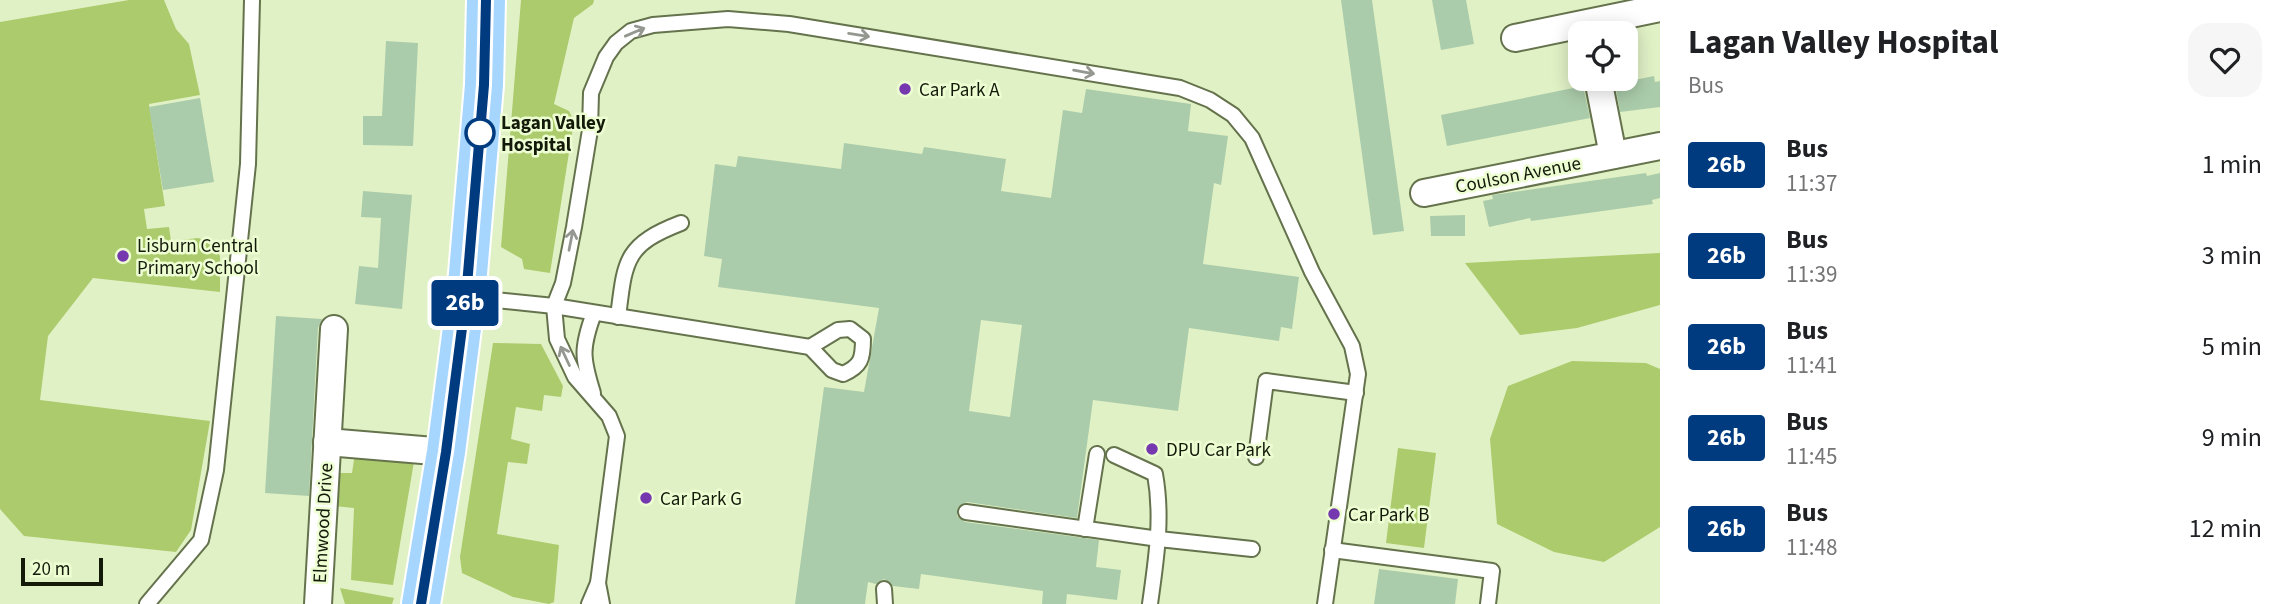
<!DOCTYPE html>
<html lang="en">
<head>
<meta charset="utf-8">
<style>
	:root { --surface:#fff; --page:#f6f6f6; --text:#202124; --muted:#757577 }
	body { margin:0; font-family:"Source Sans 3",sans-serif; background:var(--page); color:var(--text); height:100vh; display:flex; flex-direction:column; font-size:26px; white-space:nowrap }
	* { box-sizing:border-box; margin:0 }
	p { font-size:23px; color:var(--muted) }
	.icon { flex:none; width:38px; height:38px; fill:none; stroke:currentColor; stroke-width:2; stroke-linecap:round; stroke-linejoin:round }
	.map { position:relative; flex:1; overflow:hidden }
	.panel { display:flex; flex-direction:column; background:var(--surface); width:630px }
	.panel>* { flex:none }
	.badge { padding:0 14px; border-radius:5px; font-size:24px; line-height:46px }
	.tools { position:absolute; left:1568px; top:21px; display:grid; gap:14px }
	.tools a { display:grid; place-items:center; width:70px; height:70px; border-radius:14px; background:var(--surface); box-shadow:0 4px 18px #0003; font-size:35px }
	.scale { position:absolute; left:21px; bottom:18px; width:82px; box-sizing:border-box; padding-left:7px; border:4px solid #141a0a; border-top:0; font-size:19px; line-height:24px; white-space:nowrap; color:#141a0a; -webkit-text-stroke:5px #eefed3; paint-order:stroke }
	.map>.badge { position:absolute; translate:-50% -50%; box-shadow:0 0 0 4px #fff }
	.round { display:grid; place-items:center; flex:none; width:74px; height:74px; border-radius:21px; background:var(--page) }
	.summary { display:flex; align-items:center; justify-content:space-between; height:119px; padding:0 28px }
	h1 { font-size:33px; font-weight:700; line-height:52px }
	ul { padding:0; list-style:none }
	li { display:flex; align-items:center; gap:21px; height:91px; padding:0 28px }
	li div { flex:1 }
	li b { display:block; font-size:26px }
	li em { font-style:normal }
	li .badge { min-width:77px; font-weight:700; text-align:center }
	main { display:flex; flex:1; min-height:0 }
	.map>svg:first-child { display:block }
	.green { fill:#accb6c }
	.building { fill:#abccaa; fill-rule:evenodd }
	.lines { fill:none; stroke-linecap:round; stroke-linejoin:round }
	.lane-casing { stroke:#65734d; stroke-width:18 }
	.street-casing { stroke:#65734d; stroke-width:30 }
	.highway-casing { stroke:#fff; stroke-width:42 }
	.lane { stroke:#fff; stroke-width:14 }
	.street { stroke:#fff; stroke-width:26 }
	.highway { stroke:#a6d6fe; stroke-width:38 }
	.oneway { stroke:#959891 }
	.line-casing { stroke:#fff; stroke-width:16 }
	.line { stroke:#003b80; stroke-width:10 }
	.poi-dot { fill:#7538ae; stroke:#eefed3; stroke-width:2.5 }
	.stop-dot { fill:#fff; stroke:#003b80; stroke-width:3.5 }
	.labels { text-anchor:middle; stroke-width:5; stroke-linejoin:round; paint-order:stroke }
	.poi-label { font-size:19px; fill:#141a0a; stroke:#eefed3; text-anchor:start }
	.stop-label { font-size:19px; font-weight:bold; fill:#141a0a; stroke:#eefed3; text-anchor:start }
	.street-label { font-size:19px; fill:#141a0a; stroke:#eefed3 }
</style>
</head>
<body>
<main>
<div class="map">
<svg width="1660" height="604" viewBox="0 0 1660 604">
	<rect width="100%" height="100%" fill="#e1f1c6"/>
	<g class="green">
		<path d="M129,0H164L176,29L189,44L200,95L149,104L165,206L144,209L147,229L169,227L171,241L198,238L212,242L220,256V292L93,278L48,336L40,400L210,421L191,530L176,552L24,536L0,509V22Z"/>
		<path d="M521,0H594L593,4L574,18L554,104L569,111L574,121L550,273L524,269L522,259L501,247Z"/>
		<path d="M1660,253V305L1577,328L1520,335L1465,263Z"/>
		<path d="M493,343L541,344L563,386L561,397L544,395L542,411L516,407L511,439L530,444L527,464L508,462L497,534L559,545L554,602L549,604L513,597L462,573L460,557Z"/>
		<path d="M1572,361L1646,363L1660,369V527L1604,562L1554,552L1497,524L1490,439L1508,386Z"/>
		<path d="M1398,448L1436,453L1424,548L1386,543Z"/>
		<path d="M355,453L415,456L393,585L351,580L354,508L334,506L335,473H352Z"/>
		<path d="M340,588L394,598L392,604H345Z"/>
	</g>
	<g class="building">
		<path d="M1341,0H1372L1404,231L1373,235Z"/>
		<path d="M1432,0H1466L1474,44L1441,50Z"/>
		<path d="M386,41L418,43L413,146L363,145V116H382Z"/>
		<path d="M1654,76L1655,82L1660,81V107L1620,112L1615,84Z"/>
		<path d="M1583,86L1590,118L1447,146L1441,115Z"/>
		<path d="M1086,89L1191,104L1188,131L1228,136L1221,185L1214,183L1203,264L1299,277L1292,329L1281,327L1279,341L1189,328L1178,411L1093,400L1077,518L967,502L958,507L957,516L965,522L1099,540L1096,567L1121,570L1117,600L1067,594L1066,604H1042L1043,591L921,574L919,589L893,586L884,579L876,584L868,582L865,604H795L824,387L864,392L879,308L718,287L722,259L704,256L715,164L736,167L738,156L841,169L844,143L922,154L924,147L1006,159L1001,191L1051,198L1063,110L1082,113ZM981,320L1022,325L1010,417L969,411Z"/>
		<path d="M200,98L214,182L163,190L149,107Z"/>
		<path d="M1646,173L1647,176L1660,173V198L1652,200L1653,204L1531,221L1530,218L1489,227L1483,201L1493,199L1492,195Z"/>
		<path d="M363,191L412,195L402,309L355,304L359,266L378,268L381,218L361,217Z"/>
		<path d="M1465,215V236H1431L1430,216Z"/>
		<path d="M276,316L322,319L318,328L309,496L265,493Z"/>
		<path d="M1379,569L1458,579L1455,604H1374Z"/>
	</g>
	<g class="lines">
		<defs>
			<g id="lane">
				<path d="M467,297L554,306L810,347"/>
				<path d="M618,317C625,261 624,245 681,223"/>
				<path d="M850,329L863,339C863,359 861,366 843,374L832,370L810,347L838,330Z"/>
				<path d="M593,393C582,358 581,348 594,313"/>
				<path d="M1114,455L1155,474C1163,518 1156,560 1150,604"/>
				<path d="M1256,457L1266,381L1356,393"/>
				<path d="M966,512L1159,539L1252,549"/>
				<path d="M1085,529L1097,454"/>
				<path d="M1332,550L1492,571L1488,604"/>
				<path d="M598,583L602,604"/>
				<path d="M884,589L885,604"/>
				<path d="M147,604L201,540L216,470L248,164L252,0"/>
				<path d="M589,604L598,583L617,436L609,416L575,377L557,339L554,306L563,283L574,227L590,130L591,93L606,57L616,43L631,31L653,25L728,19L789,24L1180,88L1210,100L1233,115L1252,138L1312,272L1352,346L1358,374L1325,604"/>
			</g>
			<g id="street">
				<path d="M1515,38L1660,8"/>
				<path d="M1598,79L1613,155"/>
				<path d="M1424,193L1660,146"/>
				<path d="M327,442L446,452"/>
				<path d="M318,604L334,329"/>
			</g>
			<path id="highway" d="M421,604L446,452L466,297L484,85L486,0"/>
		</defs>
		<use href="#lane" class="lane-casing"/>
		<use href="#street" class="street-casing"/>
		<use href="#highway" class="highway-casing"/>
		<use href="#lane" class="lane"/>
		<use href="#street" class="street"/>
		<use href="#highway" class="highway"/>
	</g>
	<defs><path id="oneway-shaft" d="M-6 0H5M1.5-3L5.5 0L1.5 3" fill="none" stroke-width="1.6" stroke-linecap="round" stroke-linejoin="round" transform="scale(1.75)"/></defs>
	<g class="oneway">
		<use href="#oneway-shaft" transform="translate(635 32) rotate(-23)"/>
		<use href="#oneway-shaft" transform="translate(859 35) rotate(9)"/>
		<use href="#oneway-shaft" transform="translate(1084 72) rotate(10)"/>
		<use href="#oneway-shaft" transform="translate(571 240) rotate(-79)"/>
		<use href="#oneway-shaft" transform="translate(565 356) rotate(-115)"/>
	</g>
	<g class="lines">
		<defs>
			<path id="line" d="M421,604L446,452L466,297L484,85L486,0"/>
		</defs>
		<use href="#line" class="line-casing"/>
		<use href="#line" class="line"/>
	</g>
	<g class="poi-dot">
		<circle cx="905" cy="89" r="7"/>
		<circle cx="123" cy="256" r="7"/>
		<circle cx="1152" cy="449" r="7"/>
		<circle cx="646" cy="498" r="7"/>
		<circle cx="1334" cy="514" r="7"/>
	</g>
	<circle class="stop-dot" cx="480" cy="133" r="14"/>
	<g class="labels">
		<g class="poi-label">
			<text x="919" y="96">Car Park A</text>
			<text x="137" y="252">Lisburn Central<tspan x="137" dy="22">Primary School</tspan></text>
			<text x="1166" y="456">DPU Car Park</text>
			<text x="660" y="505">Car Park G</text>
			<text x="1348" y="521">Car Park B</text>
		</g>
		<g class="stop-label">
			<text x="501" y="129">Lagan Valley<tspan x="501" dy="22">Hospital</tspan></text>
		</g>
		<g class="street-label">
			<text transform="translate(1518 174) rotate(-11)" y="7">Coulson Avenue</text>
			<text transform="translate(322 523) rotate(-87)" y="7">Elmwood Drive</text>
		</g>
	</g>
</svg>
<div class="tools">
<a><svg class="icon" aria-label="locate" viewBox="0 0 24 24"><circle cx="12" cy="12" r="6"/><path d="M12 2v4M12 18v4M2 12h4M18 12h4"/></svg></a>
</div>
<div class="scale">20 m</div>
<b class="badge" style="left:465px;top:303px;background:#003b80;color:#fff">26b</b>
</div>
<section class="panel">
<div class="summary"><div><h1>Lagan Valley Hospital</h1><p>Bus</p></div><a class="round"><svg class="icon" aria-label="heart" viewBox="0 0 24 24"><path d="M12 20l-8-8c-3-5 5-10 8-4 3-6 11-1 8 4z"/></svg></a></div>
<ul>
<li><span class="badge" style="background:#003b80;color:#fff">26b</span><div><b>Bus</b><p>11:37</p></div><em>1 min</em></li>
<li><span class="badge" style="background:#003b80;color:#fff">26b</span><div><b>Bus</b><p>11:39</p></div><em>3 min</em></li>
<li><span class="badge" style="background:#003b80;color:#fff">26b</span><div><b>Bus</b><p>11:41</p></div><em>5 min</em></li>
<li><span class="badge" style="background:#003b80;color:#fff">26b</span><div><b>Bus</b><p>11:45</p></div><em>9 min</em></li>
<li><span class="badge" style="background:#003b80;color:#fff">26b</span><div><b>Bus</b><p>11:48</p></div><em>12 min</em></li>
</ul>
</section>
</main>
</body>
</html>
